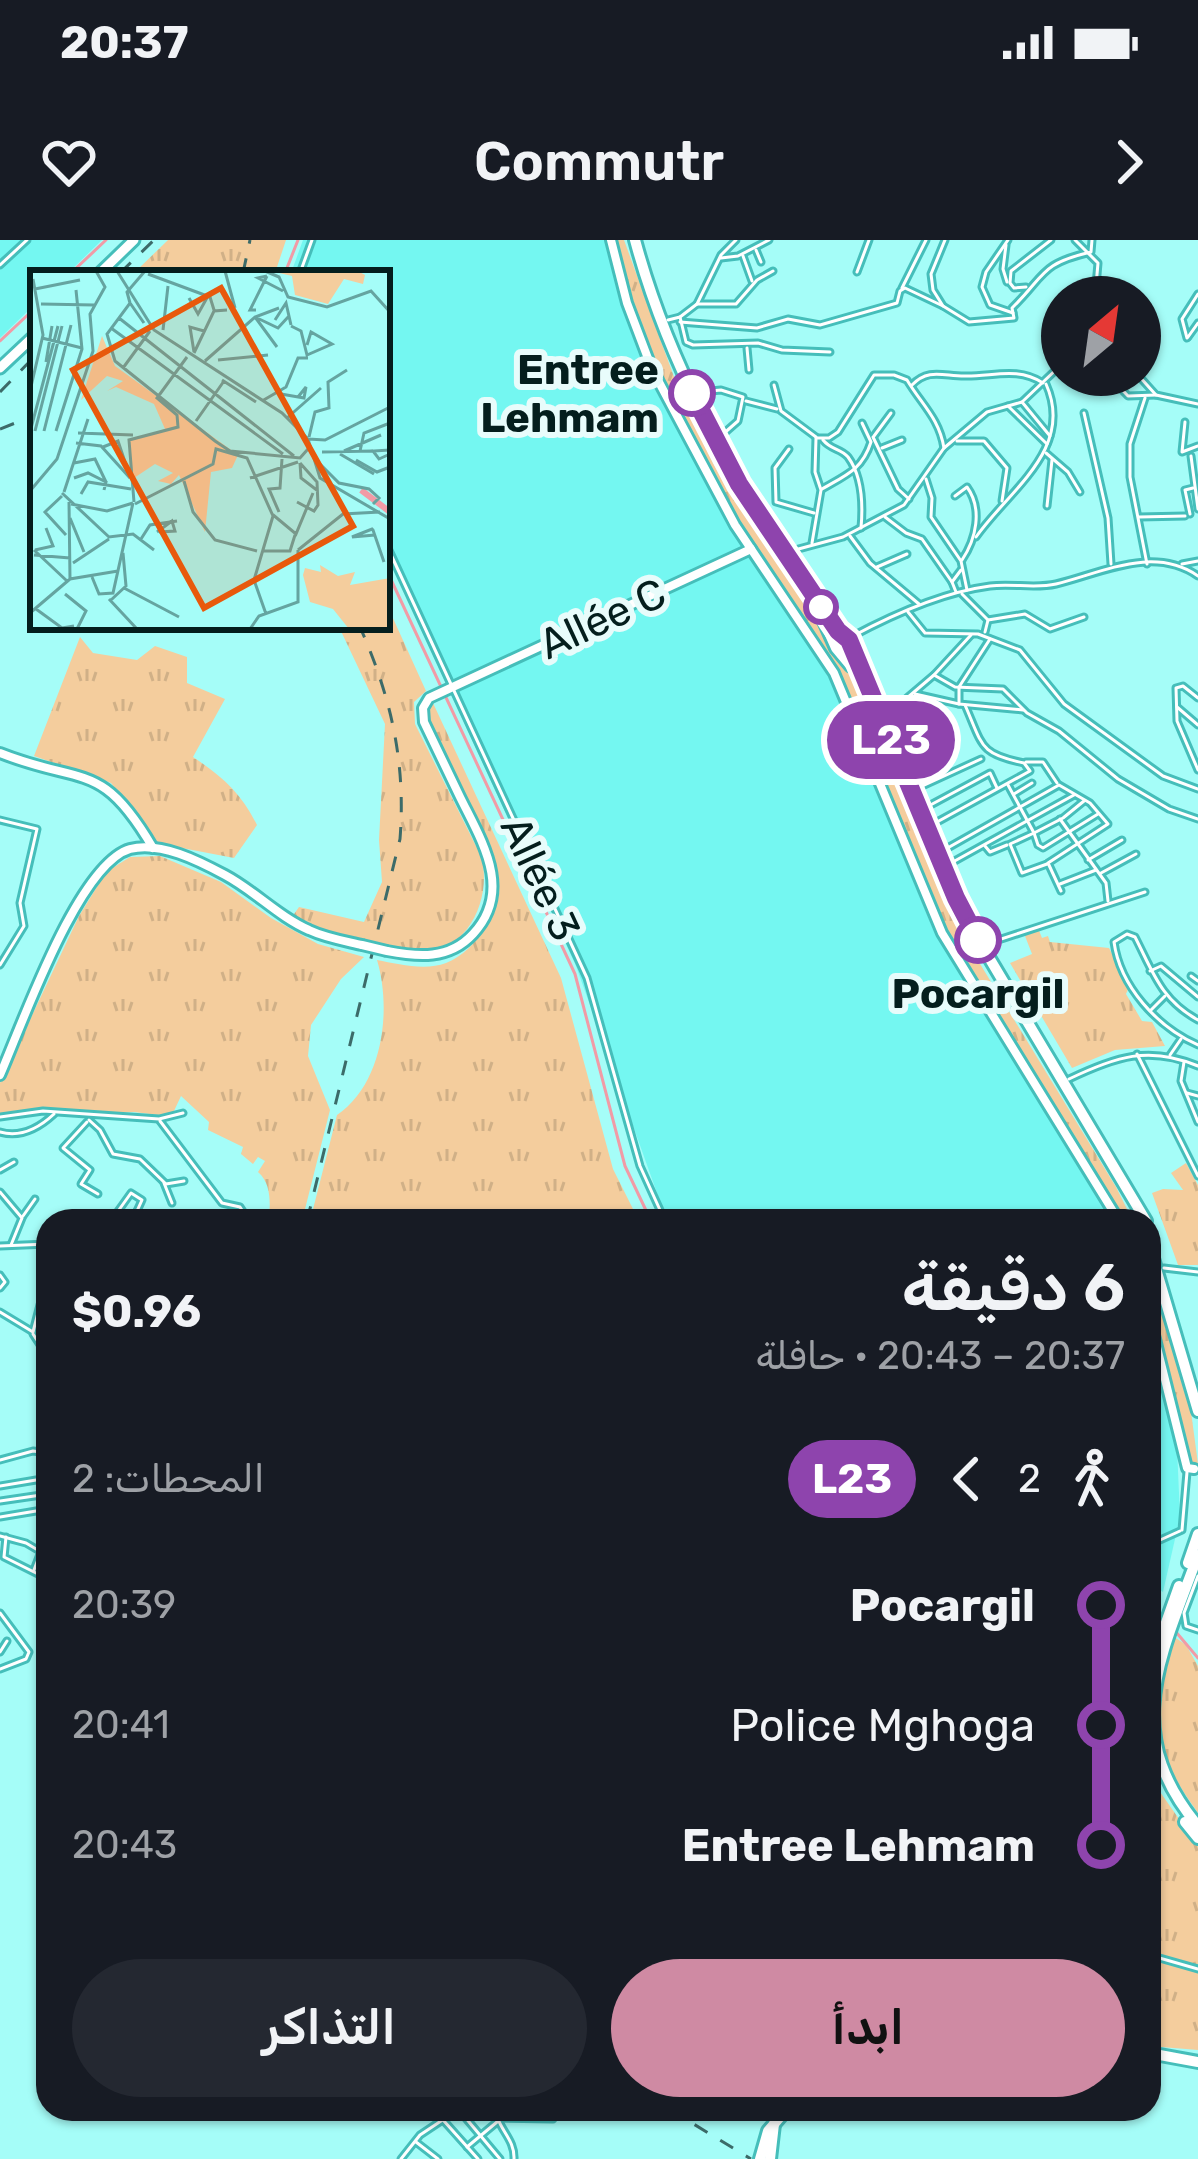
<!DOCTYPE html>
<html lang="ar">
<head>
<meta charset="utf-8">
<style>
	:root { --surface:#171b24; --page:#242831; --text:#f1f3f6; --muted:#9ea1a6; --accent:#cf8aa3 }
	body { margin:0; font-family:Rubik,"Noto Sans Arabic",sans-serif; background:var(--page); color:var(--text); direction:rtl; height:100vh; display:flex; flex-direction:column; font-size:45px; white-space:nowrap }
	* { box-sizing:border-box; margin:0 }
	p { font-size:39px; color:var(--muted) }
	.icon { flex:none; width:66px; height:66px; fill:none; stroke:currentColor; stroke-width:2; stroke-linecap:round; stroke-linejoin:round }
	.map { position:relative; flex:1; overflow:hidden; direction:ltr }
	.panel { position:absolute; left:36px; top:969px; width:1125px; height:912px; display:flex; flex-direction:column; background:var(--surface); border-radius:36px; box-shadow:0 3px 9px #0004; direction:rtl }
	.panel>* { flex:none }
	.badge { padding:0 24px; border-radius:39px; font-size:42px; line-height:78px }
	.needle { width:78px; rotate:29deg }
	.fabs { position:absolute; left:1041px; top:36px; display:grid; gap:24px }
	.fabs a { display:grid; place-items:center; width:120px; height:120px; border-radius:50%; background:var(--surface); box-shadow:0 3px 9px #0004; font-size:60px }
	.map>.badge { position:absolute; translate:-50% -50%; box-shadow:0 0 0 6px #fff }
	.legs { display:flex; align-items:center; gap:18px; height:132px; padding:0 36px; font-size:39px }
	.legs p { margin-inline-start:auto }
	.head { display:flex; align-items:center; justify-content:space-between; height:204px; padding:0 36px }
	h1 { font-size:66px; font-weight:600; line-height:90px }
	.button { display:flex; gap:24px; margin-top:auto; padding:24px 36px }
	.button a { flex:1; height:138px; border-radius:72px; background:var(--accent); color:#111; font-size:48px; font-weight:600; line-height:138px; text-align:center }
	.button a+a { background:var(--page); color:var(--text) }
	ul { padding:0 36px; list-style:none }
	li { display:flex; align-items:center; gap:42px; height:120px; font-size:45px }
	li i { display:grid; place-items:center; width:18px; height:100%; margin:0 15px; background:currentColor }
	li i::after { content:''; width:30px; height:30px; margin:-15px; border:9px solid; border-radius:50%; background:var(--surface) }
	li p { margin-inline-start:auto }
	li:first-child i { background:linear-gradient(#0000 50%,currentColor 0) }
	li:last-child i { background:linear-gradient(currentColor 50%,#0000 0) }
	.status { display:flex; justify-content:space-between; align-items:center; height:84px; padding:0 60px; background:var(--surface); direction:ltr }
	.status svg { height:33px; fill:currentColor }
	header { display:flex; justify-content:space-between; align-items:center; height:156px; padding:0 36px; background:var(--surface); font-size:54px; font-weight:600 }
	.map>svg:first-child { display:block }
	.built { fill:#74f7f1 }
	.grass { fill:url(#grass-tufts) }
	.lines { fill:none; stroke-linecap:round; stroke-linejoin:round }
	.stream { stroke:#f19ba6; stroke-width:3 }
	.street-casing { stroke:#45beba; stroke-width:9 }
	.secondary-casing { stroke:#45beba; stroke-width:14 }
	.primary-casing { stroke:#45beba; stroke-width:15 }
	.highway-casing { stroke:#45beba; stroke-width:16 }
	.street { stroke:#fff; stroke-width:3 }
	.secondary { stroke:#fff; stroke-width:8 }
	.primary { stroke:#fff; stroke-width:9 }
	.highway { stroke:#fff; stroke-width:10 }
	.rail { stroke:#3c6b69; stroke-width:3; stroke-dasharray:15 15; stroke-linecap:butt }
	.secondary-bridge-casing { stroke:#45beba; stroke-width:14; stroke-linecap:butt }
	.secondary-bridge { stroke:#fff; stroke-width:8 }
	.line-1-casing { stroke:#fff; stroke-width:27 }
	.line-1 { stroke:#8e44ad; stroke-width:18 }
	.stop-1-dot { fill:#fff; stroke:#8e44ad; stroke-width:6 }
	.labels { text-anchor:middle; stroke-width:12; stroke-linejoin:round; paint-order:stroke }
	.stop-label { font-size:42px; font-weight:bold; fill:#041e1d; stroke:#e8fcfb; text-anchor:end }
	.street-label { font-size:42px; fill:#041e1d; stroke:#e8fcfb }
	.inset-river { fill:none; stroke:#f19ba6; stroke-width:6 }
	.inset-road { fill:none; stroke:#65a4a0; stroke-width:3 }
	.view { fill:#e8590c; fill-opacity:0.15; stroke:#e8590c; stroke-width:6 }
	.inset-edge { fill:none; stroke:#041e1d; stroke-width:6 }
</style>
</head>
<body>
<div class="status"><b>20:37</b><svg viewBox="0 0 49 12"><path d="M0 12V9h3v3zM5 12V6h3v6zM10 12V3h3v9zM15 12V0h3v12zM26 1h20v11H26zM47 4h2v5h-2z"/></svg></div>
<header><svg class="icon" aria-label="forward" viewBox="0 0 24 24"><path d="M9 5l7 7-7 7"/></svg>Commutr<svg class="icon" aria-label="heart" viewBox="0 0 24 24"><path d="M12 20l-8-8c-3-5 5-10 8-4 3-6 11-1 8 4z"/></svg></header>
<div class="map">
<svg width="1198" height="1919" viewBox="0 0 1198 1919">
	<defs>
		<pattern id="grass-tufts" width="24" height="20" patternUnits="userSpaceOnUse" patternTransform="scale(3)"><rect width="24" height="20" fill="#f4cd9d"/><path d="M3 7l-1-3M5 7V3M7 7l1-3M15 17l-1-3M17 17v-4M19 17l1-3" fill="none" stroke="#d0b087"/></pattern>
	</defs>
	<rect width="100%" height="100%" fill="#a5fdf8"/>
	<g class="built">
		<path d="M0,0H102L68,33H33V66L0,98Z"/>
		<path d="M303,0H610L634,93L734,291L832,442L933,689L1098,953L1111,981H667L576,726L387,315V33H291Z"/>
		<path d="M1149,1097L1177,1207L1180,1277L1163,1352L1149,1343Z"/>
	</g>
	<g class="grass">
		<path d="M168,0H286L275,33H134Z"/>
		<path d="M615,0H624L681,156L713,223L822,391L831,411L846,427L957,686L1116,947L1133,981H1123L949,699L841,440L759,318L656,132L624,40Z"/>
		<path d="M387,365L426,451L414,462L415,484L481,616C493,657 468,714 419,713C382,713 324,694 292,677L299,667L364,682L382,642L379,600L385,484L339,387H387Z"/>
		<path d="M80,397L93,413L137,420L155,406L187,417V443L225,459L193,517C223,537 241,553 257,585L234,618L156,603L111,543L34,516Z"/>
		<path d="M433,463L561,738L613,929L639,981H310L337,875C383,844 392,770 377,720C398,724 425,731 446,723C484,707 501,663 496,625L430,481L428,470Z"/>
		<path d="M160,616L221,642L271,678L318,704L364,717L341,739L311,785L308,816L330,870L302,981H269C270,964 272,944 258,932L265,921L258,917L253,924L241,914L243,907L208,890L209,882L181,856L174,871L166,876L134,872L87,875L44,867L0,874V843L79,676L106,632L130,617Z"/>
		<path d="M1038,688L1042,698L1048,696L1050,702L1109,708L1129,747L1126,754L1142,781L1152,782L1165,806L1115,810L1072,828L1010,723L1032,714L1025,696Z"/>
		<path d="M1186,923L1198,945V1025H1178L1152,953L1163,949L1183,950L1171,933Z"/>
		<path d="M1149,1025L1190,1164L1198,1224L1188,1223C1179,1156 1149,1092 1149,1025Z"/>
		<path d="M1173,1396L1186,1405L1198,1426V1573C1148,1504 1151,1475 1173,1396Z"/>
		<path d="M1149,1522L1158,1549L1198,1606V1810L1149,1806Z"/>
	</g>
	<g class="lines">
		<g class="stream">
			<path d="M71,33L106,0"/>
			<path d="M285,33L298,0"/>
			<path d="M0,101L33,70"/>
			<path d="M387,331L575,734L625,926L651,981"/>
			<path d="M1149,1369L1164,1382"/>
			<path d="M1176,1392L1198,1418"/>
		</g>
		<defs>
			<g id="street">
				<path d="M945,0L931,34L933,50L943,66L969,82L1014,78L1012,68C1046,35 1039,24 1091,12L1092,0"/>
				<path d="M1008,0L986,32L982,47L990,65L1013,73"/>
				<path d="M1075,0L1098,23L1095,57"/>
				<path d="M1006,5L1003,29L1007,42"/>
				<path d="M756,10L761,22"/>
				<path d="M743,16L752,41"/>
				<path d="M721,18L738,16L769,0"/>
				<path d="M0,25L27,0"/>
				<path d="M857,32L869,0"/>
				<path d="M300,33L312,0"/>
				<path d="M1026,47L1014,48L1010,43L1011,31L1051,0"/>
				<path d="M902,48L926,0"/>
				<path d="M697,64L721,15L736,0"/>
				<path d="M680,77L697,64H736L757,40L773,31"/>
				<path d="M668,80L680,77L686,102L693,105L758,103L782,110L830,112"/>
				<path d="M680,82L757,88L788,79L820,85L897,63L900,51L905,48L943,66"/>
				<path d="M1188,97L1198,83"/>
				<path d="M1187,98L1182,79L1198,54"/>
				<path d="M747,108L749,130"/>
				<path d="M1108,135L1128,156L1156,155"/>
				<path d="M1138,135L1156,155L1198,164"/>
				<path d="M774,145L781,171L816,197"/>
				<path d="M912,145C929,127 945,137 967,136C995,136 1018,127 1043,143"/>
				<path d="M700,152L721,150L743,157L738,181L722,195"/>
				<path d="M1145,158L1130,204V237L1147,324"/>
				<path d="M746,161L777,169"/>
				<path d="M1022,162L1050,196"/>
				<path d="M1008,166L1047,204"/>
				<path d="M1084,173L1108,278L1111,324"/>
				<path d="M1185,182L1182,212L1198,206"/>
				<path d="M874,196L891,173"/>
				<path d="M873,197L898,249L909,259"/>
				<path d="M823,200C831,210 840,208 848,217C862,236 863,266 861,288"/>
				<path d="M957,201H984L1007,228L1002,261"/>
				<path d="M882,208L902,200"/>
				<path d="M789,209L775,228L776,262L814,273"/>
				<path d="M1046,213L1068,232L1080,252"/>
				<path d="M1191,216L1198,269"/>
				<path d="M926,239L932,258L931,277L961,321L967,350"/>
				<path d="M822,249C846,235 862,230 871,202L862,183"/>
				<path d="M955,256L967,247C983,269 976,299 962,320"/>
				<path d="M1047,266L1052,220"/>
				<path d="M1190,274L1185,250L1193,248"/>
				<path d="M885,277L906,293L922,299L952,342"/>
				<path d="M1139,277L1185,276"/>
				<path d="M850,296L870,323L919,364"/>
				<path d="M976,297C1009,250 1075,209 1046,144"/>
				<path d="M812,303L821,250L815,232L816,198H829L838,192L874,135H894L907,140C922,165 939,178 944,208"/>
				<path d="M387,306L587,738L640,926L665,981"/>
				<path d="M791,311L843,297L904,265L944,208L987,172L1022,162L1062,124"/>
				<path d="M1182,324L1198,321"/>
				<path d="M877,327L907,314"/>
				<path d="M956,352L952,342L961,330"/>
				<path d="M962,354L988,380L985,392"/>
				<path d="M908,372L925,393L978,394L1020,410L1064,464L1163,536L1198,549"/>
				<path d="M988,380L1025,374L1050,389L1084,377"/>
				<path d="M851,397C892,375 944,352 990,346C1012,343 1035,349 1056,344C1102,333 1153,305 1198,336"/>
				<path d="M934,435L955,447L1003,449L1027,473L1059,491L1118,539L1169,569L1198,579"/>
				<path d="M915,454L959,464L1023,470"/>
				<path d="M1198,458L1183,446L1176,448L1177,481L1198,530"/>
				<path d="M959,464V447L990,399"/>
				<path d="M1177,467L1198,485"/>
				<path d="M887,475L934,435L971,395"/>
				<path d="M1026,522H1043L1057,543"/>
				<path d="M1008,545L1034,593L1063,578L1084,561"/>
				<path d="M918,548L981,519"/>
				<path d="M1014,554L1032,543"/>
				<path d="M923,569L990,533L997,548"/>
				<path d="M1060,579L1106,643L1108,661"/>
				<path d="M0,580L37,589L20,663L24,686L0,725"/>
				<path d="M985,606L990,612L1007,605"/>
				<path d="M944,610L1059,545L1090,563L1108,584L1048,623L1061,651"/>
				<path d="M944,610L935,586L937,582L1030,531L1024,523C979,514 983,506 965,465"/>
				<path d="M1088,620L1122,600"/>
				<path d="M951,623L1074,555"/>
				<path d="M1047,624L1022,633L1010,604L1034,593L1038,605L1043,608L1098,574"/>
				<path d="M1101,633L1136,614"/>
				<path d="M1060,644L1096,630"/>
				<path d="M989,703L1145,652"/>
				<path d="M1150,731L1161,726L1198,757"/>
				<path d="M1191,736L1198,741"/>
				<path d="M1151,770L1165,756"/>
				<path d="M1198,780C1161,760 1153,732 1135,697L1127,694L1114,702C1120,746 1157,787 1198,805"/>
				<path d="M1137,814L1198,936"/>
				<path d="M1170,815L1181,799"/>
				<path d="M1184,822L1181,841L1198,882"/>
				<path d="M1069,839C1115,817 1149,805 1198,826"/>
				<path d="M1187,853L1198,856"/>
				<path d="M0,877L43,871L159,879L183,873"/>
				<path d="M89,880L100,890L113,914L140,919L166,944L184,941"/>
				<path d="M160,881L222,963L240,967L249,981"/>
				<path d="M87,882L63,908L90,930L81,944L98,954"/>
				<path d="M0,892C21,898 39,888 54,874"/>
				<path d="M0,930L14,922"/>
				<path d="M164,943L172,963"/>
				<path d="M0,952L22,978L11,1005"/>
				<path d="M23,976L35,959"/>
				<path d="M111,981L131,953L142,960L137,971"/>
				<path d="M130,981L137,971L146,981"/>
				<path d="M614,981H623"/>
				<path d="M0,1006L48,1004"/>
				<path d="M1164,1028L1198,1032"/>
				<path d="M0,1035L5,1042L0,1048"/>
				<path d="M0,1072L33,1092L48,1034"/>
				<path d="M33,1094L48,1117"/>
				<path d="M0,1220L33,1211L48,1213"/>
				<path d="M0,1246L48,1238"/>
				<path d="M0,1261L48,1254"/>
				<path d="M0,1277L48,1269"/>
				<path d="M1182,1290L1187,1232"/>
				<path d="M0,1296L26,1303L48,1316"/>
				<path d="M6,1297L4,1317L48,1339"/>
				<path d="M1149,1305L1180,1291"/>
				<path d="M34,1330L48,1293"/>
				<path d="M1198,1336L1184,1373L1186,1386L1198,1390"/>
				<path d="M0,1373L29,1412L26,1419L0,1429"/>
				<path d="M0,1412L7,1401"/>
				<path d="M1149,1518L1151,1519"/>
				<path d="M1149,1715L1198,1729"/>
				<path d="M496,1869C497,1889 515,1898 514,1919"/>
				<path d="M459,1870L500,1919"/>
				<path d="M497,1878L553,1879"/>
				<path d="M444,1881L478,1919"/>
				<path d="M416,1902L438,1919"/>
				<path d="M467,1907L497,1882"/>
				<path d="M401,1919L420,1895L459,1869"/>
			</g>
			<g id="secondary">
				<path d="M611,0L627,63L652,129L735,285L834,433L942,693L1119,981"/>
				<path d="M0,513C83,546 101,519 153,608"/>
				<path d="M387,711C418,717 449,720 473,694C514,650 481,600 460,557C448,532 436,507 424,482L423,468L429,458L751,309"/>
				<path d="M0,835C22,785 78,624 130,609C160,601 199,621 225,635C255,651 279,677 309,690C326,698 345,701 362,705"/>
				<path d="M1149,1075L1187,1228L1194,1229"/>
			</g>
			<g id="primary">
				<path d="M100,33L134,0"/>
				<path d="M0,128L33,97"/>
			</g>
			<g id="highway">
				<path d="M635,0C668,122 728,231 799,334C813,355 828,388 849,400L969,684L1146,981"/>
				<path d="M824,381L836,408L851,426"/>
				<path d="M1149,1005L1198,1171"/>
				<path d="M1198,1315C1161,1417 1119,1491 1198,1586"/>
				<path d="M1188,1323L1198,1294"/>
				<path d="M1157,1408L1179,1346"/>
				<path d="M1185,1582L1198,1598"/>
				<path d="M1149,1813L1198,1822"/>
				<path d="M760,1919L768,1891L787,1869"/>
				<path d="M770,1919L774,1884"/>
			</g>
		</defs>
		<use href="#street" class="street-casing"/>
		<use href="#secondary" class="secondary-casing"/>
		<use href="#primary" class="primary-casing"/>
		<use href="#highway" class="highway-casing"/>
		<use href="#street" class="street"/>
		<use href="#secondary" class="secondary"/>
		<use href="#primary" class="primary"/>
		<use href="#highway" class="highway"/>
		<g class="rail">
			<path d="M120,33L154,0"/>
			<path d="M243,33L250,0"/>
			<path d="M0,152L33,118"/>
			<path d="M0,189L33,176"/>
			<path d="M307,981L400,599C406,522 391,457 360,387"/>
			<path d="M669,1869L751,1919"/>
		</g>
		<defs>
			<path id="secondary-bridge" d="M362,705L387,711"/>
		</defs>
		<use href="#secondary-bridge" class="secondary-bridge-casing"/>
		<use href="#secondary-bridge" class="secondary-bridge"/>
	</g>
	<g class="lines">
		<defs>
			<path id="line-1" d="M692,153L739,244L838,391L849,400L956,658L978,700"/>
		</defs>
		<use href="#line-1" class="line-1-casing"/>
		<use href="#line-1" class="line-1"/>
	</g>
	<g class="stop-1-dot">
		<circle cx="692" cy="153" r="21"/>
		<circle cx="821" cy="367" r="15"/>
		<circle cx="978" cy="700" r="21"/>
	</g>
	<g class="labels">
		<g class="stop-label">
			<text x="659" y="144">Entree<tspan x="659" dy="48">Lehmam</tspan></text>
			<text x="978" y="768" text-anchor="middle">Pocargil</text>
		</g>
		<g class="street-label">
			<text transform="translate(602 378) rotate(-25)" y="15">Allée C</text>
			<text transform="translate(541 638) rotate(65)" y="15">Allée 3</text>
		</g>
	</g>
	<g transform="translate(30 30)">
		<rect width="360" height="360" fill="#a5fdf8"/>
		<path d="M241,1H328L335,5L333,14L314,9L298,34L265,25L262,6ZM72,66L85,96L208,185L202,198L181,202L175,262L149,205L141,214L128,211L143,203L125,194L101,210L99,171L135,159L124,134L86,117L77,121L93,111L77,106L51,130ZM290,295L308,306L325,302L320,315L360,308V359H319L303,339L280,332L273,305L275,298L291,302Z" fill="#f4cd9d"/>
		<path class="inset-river" d="M331,220L360,242"/>
		<path class="inset-road" d="M87,1L124,60L252,143L278,169L290,208L360,249M195,1L205,38M235,1L249,7L258,27L297,37L341,21L360,42M118,4L180,27L184,40M237,6L228,8L253,21M5,19L50,10M159,28L168,44L178,26M100,33L97,22L115,1M11,34L64,35M226,40H220L237,6M225,47L248,58L259,46M225,47L247,77M89,48L264,186M245,50L256,33L261,55M114,53L100,33L77,64L85,91L185,171L200,181L270,188L278,179M261,56L271,61L277,85L302,74L281,62L277,75M81,58L253,184M133,60L138,16M12,68L52,78M164,82L160,57L174,61M164,83L184,41L197,40M188,90L238,85M175,91L225,47L249,38M16,92L22,56M93,98L120,61M192,110L226,132M0,121L13,65L3,9M251,124L274,128L276,117L268,127M232,131L256,117L268,88H278M257,148L291,118M166,151L194,111M5,161L32,56M14,161L41,55M26,161L52,79L46,20M0,162L28,56M48,163L103,165M279,167L285,142L299,138L298,112L317,100M278,169L295,170L360,137M46,173L71,176L100,208M73,177L88,171L99,204M360,180L343,181L349,189L360,184M314,181L351,165M330,181L334,163L360,153M292,182L343,181M310,184L344,204M286,190L309,213L339,219L349,228L343,234M326,190L347,202L360,197M44,193L65,189L76,212M270,193L271,208L288,221M44,208L58,203L76,212L74,220M220,208L268,192M154,211L163,242L185,270L227,281M0,221L27,189L63,81L60,44L75,17L66,1M34,222L58,149M32,223L79,267L103,264L124,280M51,224L58,212L101,219M32,226L15,242L36,265M39,232L40,309M104,232L99,170L148,157L147,145L127,128L157,87M267,232L284,241L288,235L287,212L270,193M41,234L77,241L103,233M105,234L183,194L186,179L217,188L243,246L224,310L236,344M249,242L239,219L250,218L252,189M242,244L266,264L283,223M40,248L54,282M127,262L142,251L145,261L129,262M345,265L322,267L342,259L343,260L354,292M111,269L120,255L147,251M4,280L37,311M5,280L23,276L16,258M268,280L313,244L350,242M233,281H260L265,265M4,285L40,288M43,293L79,269M62,307L69,324L83,323L103,233M94,318L149,347M35,324L56,341L47,359M79,329L107,359M81,330L96,316L93,283M6,339L32,358L44,356M0,343L40,309L88,301M220,359L229,346L268,332V280"/>
		<path class="view" d="M191,18L323,256L174,338L43,100Z"/>
		<rect width="360" height="360" class="inset-edge"/>
	</g>
</svg>
<div class="fabs">
<a><svg class="needle" viewBox="-14 -14 28 28"><path d="M0-13l5 13h-10z" fill="#e53935"/><path d="M0 13l5-13h-10z" fill="#9ea1a6"/></svg></a>
</div>
<b class="badge" style="left:891px;top:500px;background:#8e44ad;color:#fff">L23</b>
<section class="panel">
<div class="head"><div><h1>6 دقيقة</h1><p>20:37 – 20:43 · حافلة</p></div><b>$0.96</b></div>
<div class="legs"><svg class="icon" aria-label="walk" viewBox="0 0 24 24"><circle cx="13" cy="4" r="2"/><path d="M13 8l-2 6 4 7M11 14l-3 7M7 12l3-4h3l4 4"/></svg>2<svg class="icon" aria-label="back" viewBox="0 0 24 24"><path d="M15 5l-7 7 7 7"/></svg><b class="badge" style="background:#8e44ad;color:#fff">L23</b><p>المحطات: 2</p></div>
<ul>
<li><i style="color:#8e44ad"></i><b>Pocargil</b><p>20:39</p></li>
<li><i style="color:#8e44ad"></i><span>Police Mghoga</span><p>20:41</p></li>
<li><i style="color:#8e44ad"></i><b>Entree Lehmam</b><p>20:43</p></li>
</ul>
<div class="button"><a>ابدأ</a><a>التذاكر</a></div>
</section>
</div>
</body>
</html>
